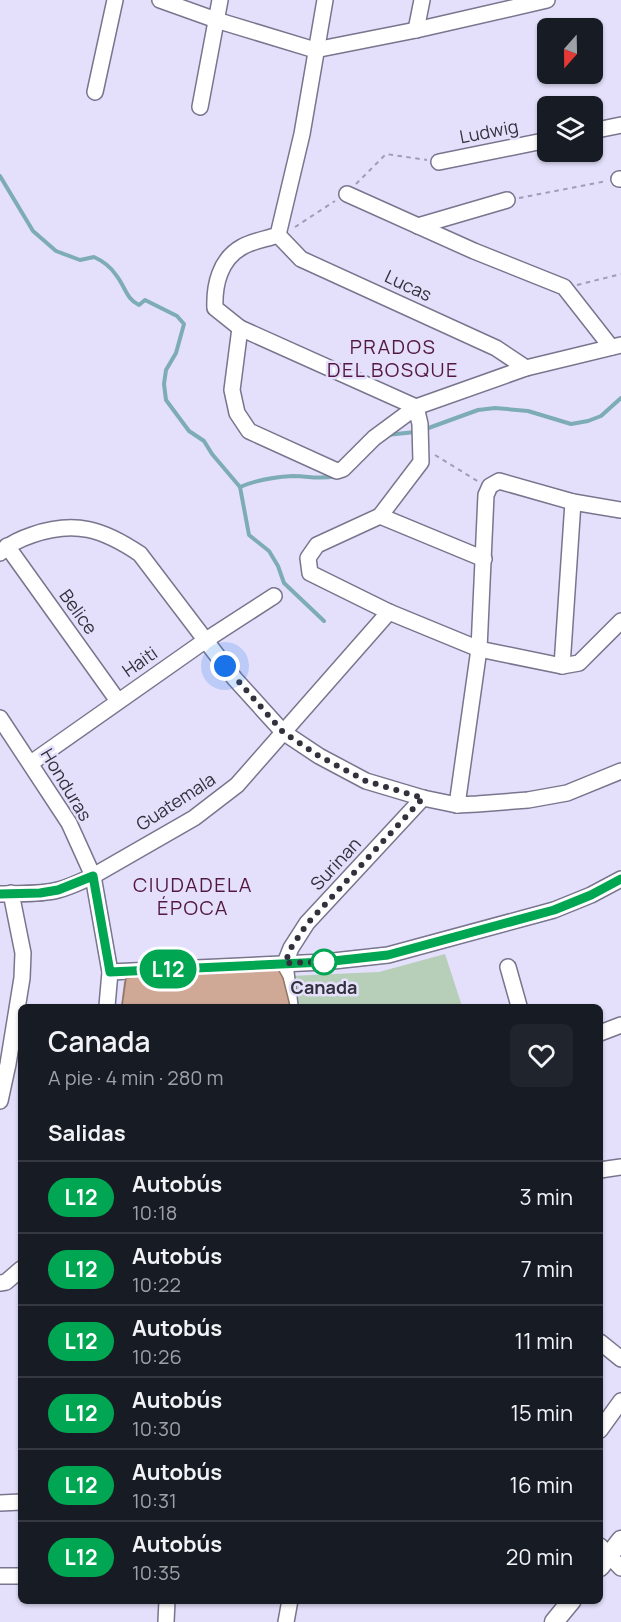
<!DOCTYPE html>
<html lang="es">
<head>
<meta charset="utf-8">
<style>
	:root { --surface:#171b24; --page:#20242c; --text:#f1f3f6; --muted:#9ea1a6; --line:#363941 }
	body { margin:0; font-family:Manrope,sans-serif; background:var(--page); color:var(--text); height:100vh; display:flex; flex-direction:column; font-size:22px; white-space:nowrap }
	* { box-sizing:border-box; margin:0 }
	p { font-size:20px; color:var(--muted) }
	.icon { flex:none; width:33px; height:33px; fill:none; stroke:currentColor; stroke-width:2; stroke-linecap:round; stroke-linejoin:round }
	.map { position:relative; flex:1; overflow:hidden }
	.drawer { position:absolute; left:18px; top:1004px; width:585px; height:600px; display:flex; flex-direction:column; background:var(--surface); border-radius:9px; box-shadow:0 2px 4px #0004 }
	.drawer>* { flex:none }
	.badge { padding:0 12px; border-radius:20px; font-size:21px; line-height:39px }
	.needle { width:39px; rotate:200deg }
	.tools { position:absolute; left:537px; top:18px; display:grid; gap:12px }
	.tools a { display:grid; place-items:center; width:66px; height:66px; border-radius:9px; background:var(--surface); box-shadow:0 2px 4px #0004; font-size:30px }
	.you { position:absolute; width:30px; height:30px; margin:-15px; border:4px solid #fff; border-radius:50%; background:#1a73e8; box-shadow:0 0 0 9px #1a73e833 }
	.map>.badge { position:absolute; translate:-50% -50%; box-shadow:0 0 0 3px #fff }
	h2 { padding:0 30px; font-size:22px; line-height:54px }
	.round { display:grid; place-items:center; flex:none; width:63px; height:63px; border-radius:9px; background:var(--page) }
	.headline { display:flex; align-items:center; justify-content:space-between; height:102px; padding:0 30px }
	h1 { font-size:28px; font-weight:600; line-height:45px }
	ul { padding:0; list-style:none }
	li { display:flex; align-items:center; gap:18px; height:72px; padding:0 30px; border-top:2px solid var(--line) }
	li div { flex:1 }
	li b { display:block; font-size:22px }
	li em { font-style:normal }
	li .badge { min-width:66px; font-weight:700; text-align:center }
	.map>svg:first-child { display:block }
	.green { fill:#b7ceb8 }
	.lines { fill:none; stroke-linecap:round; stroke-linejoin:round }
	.stream { stroke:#7dacb6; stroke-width:4 }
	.minor-casing { stroke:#78758d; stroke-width:18 }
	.major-casing { stroke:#78758d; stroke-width:21 }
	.path { stroke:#a09cb2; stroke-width:2; stroke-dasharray:4.5 4.5; stroke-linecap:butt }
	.minor { stroke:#fff; stroke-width:15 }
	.major { stroke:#fff; stroke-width:18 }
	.wall { fill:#b29081 }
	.building { fill:#cfa896; stroke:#917669; stroke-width:1.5 }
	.line-casing { stroke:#fff; stroke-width:14 }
	.line { stroke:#00a651; stroke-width:9 }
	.walk { stroke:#33313c; stroke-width:6; stroke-dasharray:0 10.8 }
	.stop-dot { fill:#fff; stroke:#00a651; stroke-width:3 }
	.labels { text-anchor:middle; stroke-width:5; stroke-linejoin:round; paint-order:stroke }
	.street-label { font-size:18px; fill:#33313c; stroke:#e4e0fc }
	.stop-label { font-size:18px; font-weight:bold; fill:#33313c; stroke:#e4e0fc }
	.neighbourhood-label { font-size:20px; letter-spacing:1.5px; fill:#53183f; stroke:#e4e0fc }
</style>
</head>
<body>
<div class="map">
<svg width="621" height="1622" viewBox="0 0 621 1622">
	<rect width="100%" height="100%" fill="#e4e0fc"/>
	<path class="green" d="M445,954L462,1006H293L290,976L379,972Z"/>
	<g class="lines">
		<g class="stream">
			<path d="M0,176L33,231L56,251L80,260L94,257C103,261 110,266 116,275C125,286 126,299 139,305L145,300L177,316L184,324L176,353L166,370L164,384L166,400L189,431L204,441L212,454L240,487C256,480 275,477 293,476C310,476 317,480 336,476"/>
			<path d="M423,430L478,410L495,408L528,411L571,424L588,421L601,416L621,398"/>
			<path d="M387,435L415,432"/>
			<path d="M240,487L249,535L269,551L278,566L284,583L324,621"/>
		</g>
		<defs>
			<g id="minor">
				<path d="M160,0L216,20L315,50L416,30L547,0"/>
				<path d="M325,0L302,134L278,235C267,239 252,241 242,247C220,259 214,285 215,308L240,328L416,407L526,368L621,345"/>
				<path d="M416,30L422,0"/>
				<path d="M95,92L115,0"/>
				<path d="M200,107L220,0"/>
				<path d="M592,131L621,125"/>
				<path d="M439,162L548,140"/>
				<path d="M619,179H621"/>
				<path d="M347,194L474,251L564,287L611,347"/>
				<path d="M418,226L507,200"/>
				<path d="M278,235L301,259L496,348L526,368"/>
				<path d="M240,328L232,390L237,413L249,431L337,471L343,469L374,438L416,407L420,424L421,462L380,516L317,545L308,558L310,573L389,612L479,649L562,666L579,663L621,621"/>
				<path d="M380,516L484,559"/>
				<path d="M7,546L118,701"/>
				<path d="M0,553C9,544 20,539 32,535C75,520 103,529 140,554L235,679L283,732L319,756L366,781L423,798L457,805L477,804L528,800L567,793L621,771"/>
				<path d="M562,666L573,502"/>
				<path d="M0,718L69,823L93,876L110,972L107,1006"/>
				<path d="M31,763L206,640L274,596"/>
				<path d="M457,805L479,649L486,495L490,486L499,481L573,502L621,510"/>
				<path d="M0,894C19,893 39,895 58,890C70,887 82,881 93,876L194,818L237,785L389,612"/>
				<path d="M508,967L519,1006"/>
				<path d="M110,972L324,962L388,955L554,910L591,895L621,879"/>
				<path d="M290,1006L285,963L291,948L307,923L423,798"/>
				<path d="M600,1033L621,1025"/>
				<path d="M0,1101L8,1064L22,978L23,953L11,893"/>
				<path d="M600,1170L621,1167"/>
				<path d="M0,1283L6,1282L21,1269"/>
				<path d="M600,1342L621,1359"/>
				<path d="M600,1430L621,1401"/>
				<path d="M0,1503L21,1502"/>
				<path d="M600,1546L621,1568"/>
				<path d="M0,1576H21"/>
				<path d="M166,1622L167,1600"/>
				<path d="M286,1622L290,1600"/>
			</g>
			<g id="major">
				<path d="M600,1567L621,1540"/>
				<path d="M554,1622L572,1600"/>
			</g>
		</defs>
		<use href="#minor" class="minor-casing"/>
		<use href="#major" class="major-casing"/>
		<g class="path">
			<path d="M356,184L386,154L427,160"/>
			<path d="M519,198L607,181"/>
			<path d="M295,227L335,201"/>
			<path d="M577,285L621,274"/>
			<path d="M435,455L479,482"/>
		</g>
		<use href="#minor" class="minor"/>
		<use href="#major" class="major"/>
	</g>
	<path class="wall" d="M126,978L290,1006H121L124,982Z"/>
	<path class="building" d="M274,962L283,978L290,1006H122L126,978Z"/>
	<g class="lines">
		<defs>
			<path id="line" d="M0,894L40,893L58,890L93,876L110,972L324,962L388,955L554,910L591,895L621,879"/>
		</defs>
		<use href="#line" class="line-casing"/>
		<use href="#line" class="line"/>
		<path class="walk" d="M225,666L283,732L319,756L366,781L423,798L307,924L291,948L285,963L324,962"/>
	</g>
	<circle class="stop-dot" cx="324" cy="962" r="12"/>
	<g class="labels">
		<g class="street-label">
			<text transform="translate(489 132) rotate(-11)" y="6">Ludwig</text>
			<text transform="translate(408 286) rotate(25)" y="6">Lucas</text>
			<text transform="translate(78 612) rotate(54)" y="6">Belice</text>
			<text transform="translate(140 662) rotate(-35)" y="6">Haiti</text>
			<text transform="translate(66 785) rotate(59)" y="6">Honduras</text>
			<text transform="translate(176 802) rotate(-33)" y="6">Guatemala</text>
			<text transform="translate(336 864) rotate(-47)" y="6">Surinan</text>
		</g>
		<g class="stop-label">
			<text x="324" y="994">Canada</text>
		</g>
		<g class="neighbourhood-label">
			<text x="393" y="354">PRADOS<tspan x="393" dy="23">DEL BOSQUE</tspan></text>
			<text x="193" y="892">CIUDADELA<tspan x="193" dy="23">ÉPOCA</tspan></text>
		</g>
	</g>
</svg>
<div class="tools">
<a><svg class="needle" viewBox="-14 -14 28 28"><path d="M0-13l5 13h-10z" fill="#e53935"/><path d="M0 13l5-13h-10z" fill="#9ea1a6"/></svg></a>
<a><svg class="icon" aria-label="layers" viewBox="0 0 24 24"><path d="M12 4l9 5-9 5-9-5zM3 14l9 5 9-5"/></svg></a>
</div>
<div class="you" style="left:225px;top:666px"></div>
<b class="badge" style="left:168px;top:969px;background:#00a651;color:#fff">L12</b>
<section class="drawer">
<div class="headline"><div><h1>Canada</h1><p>A pie · 4 min · 280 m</p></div><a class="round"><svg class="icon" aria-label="heart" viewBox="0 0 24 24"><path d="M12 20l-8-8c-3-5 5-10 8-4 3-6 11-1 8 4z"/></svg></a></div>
<h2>Salidas</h2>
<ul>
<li><span class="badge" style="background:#00a651;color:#fff">L12</span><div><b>Autobús</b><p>10:18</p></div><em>3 min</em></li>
<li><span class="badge" style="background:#00a651;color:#fff">L12</span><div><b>Autobús</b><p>10:22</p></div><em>7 min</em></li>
<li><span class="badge" style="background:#00a651;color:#fff">L12</span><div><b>Autobús</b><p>10:26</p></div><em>11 min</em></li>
<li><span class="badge" style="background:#00a651;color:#fff">L12</span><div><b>Autobús</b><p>10:30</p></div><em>15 min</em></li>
<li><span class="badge" style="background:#00a651;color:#fff">L12</span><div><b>Autobús</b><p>10:31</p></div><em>16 min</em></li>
<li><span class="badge" style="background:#00a651;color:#fff">L12</span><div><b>Autobús</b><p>10:35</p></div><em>20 min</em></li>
</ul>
</section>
</div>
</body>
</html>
